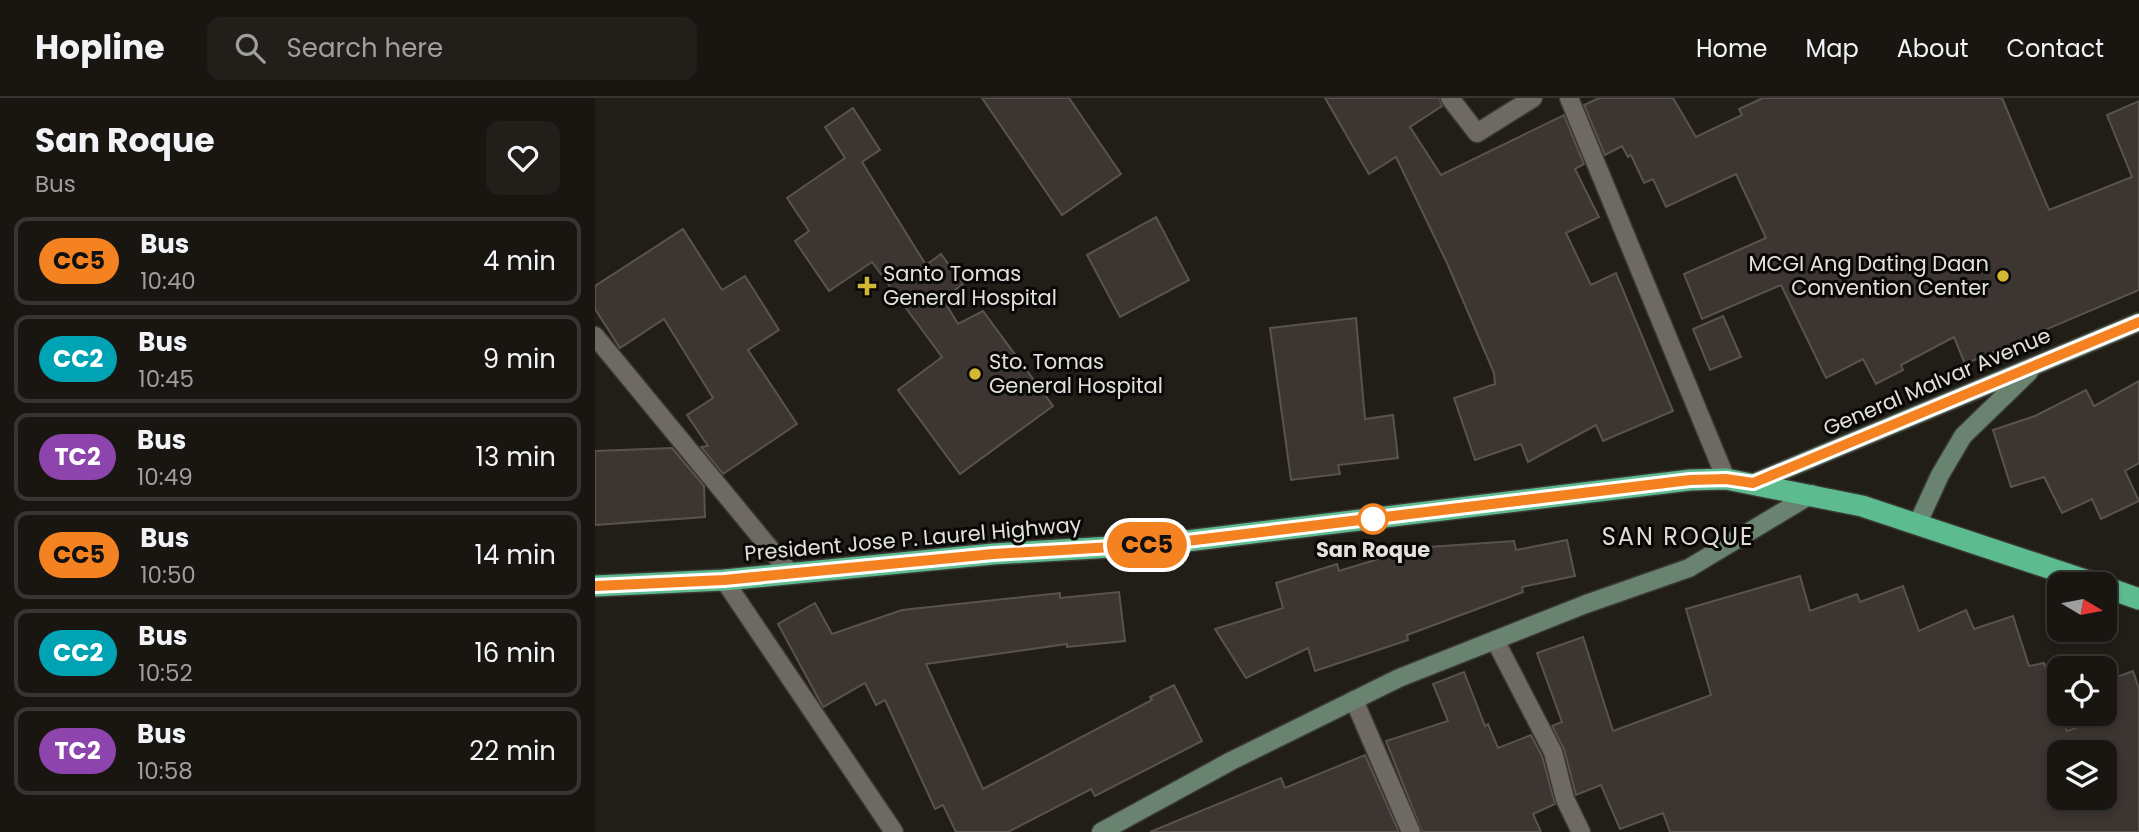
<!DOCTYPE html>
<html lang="en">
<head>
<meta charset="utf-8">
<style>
	:root { --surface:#191612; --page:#221f1b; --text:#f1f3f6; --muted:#9f9f9f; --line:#373532 }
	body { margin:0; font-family:Poppins,sans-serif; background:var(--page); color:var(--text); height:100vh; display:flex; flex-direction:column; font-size:26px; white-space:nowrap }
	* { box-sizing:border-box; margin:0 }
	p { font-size:23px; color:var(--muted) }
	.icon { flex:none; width:38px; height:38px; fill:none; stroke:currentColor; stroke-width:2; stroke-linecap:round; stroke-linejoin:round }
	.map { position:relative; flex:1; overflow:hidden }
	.drawer { display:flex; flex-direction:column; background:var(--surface); width:595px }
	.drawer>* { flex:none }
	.badge { padding:0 14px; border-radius:23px; font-size:24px; line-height:46px }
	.needle { width:46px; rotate:100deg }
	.controls { position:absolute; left:1452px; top:474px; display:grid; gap:14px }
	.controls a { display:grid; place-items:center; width:70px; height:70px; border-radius:14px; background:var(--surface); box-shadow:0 4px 10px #0003,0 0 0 2px var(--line); font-size:35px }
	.map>.badge { position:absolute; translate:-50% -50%; box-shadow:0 0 0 4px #fff }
	.round { display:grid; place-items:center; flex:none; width:74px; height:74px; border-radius:14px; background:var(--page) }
	.headline { display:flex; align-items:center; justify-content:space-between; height:119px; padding:0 35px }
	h1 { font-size:33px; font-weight:700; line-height:52px }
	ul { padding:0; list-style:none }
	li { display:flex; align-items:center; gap:21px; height:88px; margin:0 14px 10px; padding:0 21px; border:4px solid var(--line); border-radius:14px }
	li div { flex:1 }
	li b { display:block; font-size:26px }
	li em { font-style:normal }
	li .badge { min-width:77px; font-weight:700; text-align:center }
	header { display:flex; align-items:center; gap:42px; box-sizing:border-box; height:98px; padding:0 35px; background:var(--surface); border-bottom:2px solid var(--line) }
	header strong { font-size:33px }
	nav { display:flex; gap:38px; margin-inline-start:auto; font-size:24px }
	.search { width:490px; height:63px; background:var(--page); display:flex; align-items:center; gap:18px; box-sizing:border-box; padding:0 24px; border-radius:14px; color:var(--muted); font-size:26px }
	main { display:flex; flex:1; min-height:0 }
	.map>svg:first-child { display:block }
	.building { fill:#3d3531; stroke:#5a524e; stroke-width:2; fill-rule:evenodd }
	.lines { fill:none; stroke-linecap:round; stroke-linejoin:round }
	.street-casing { stroke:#3a3834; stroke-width:21 }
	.secondary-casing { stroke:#3a3834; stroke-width:21 }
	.highway-casing { stroke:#3a3834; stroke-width:24 }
	.street { stroke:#6e6a63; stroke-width:18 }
	.secondary { stroke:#698370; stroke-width:18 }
	.highway { stroke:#5cbc90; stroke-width:21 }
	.line-casing { stroke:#fff; stroke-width:16 }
	.line { stroke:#f58220; stroke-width:10 }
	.poi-dot { fill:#d3b635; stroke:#090806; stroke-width:2.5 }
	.stop-dot { fill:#fff; stroke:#f58220; stroke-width:3.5 }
	.labels { text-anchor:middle; stroke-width:6; stroke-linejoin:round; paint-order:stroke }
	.poi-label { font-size:21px; fill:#e3e1dd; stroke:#090806; text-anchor:start }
	.street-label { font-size:21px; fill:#e3e1dd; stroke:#090806 }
	.stop-label { font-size:21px; font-weight:bold; fill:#e3e1dd; stroke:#090806 }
	.quarter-label { font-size:24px; letter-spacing:2px; fill:#e0dcd4; stroke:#090806 }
</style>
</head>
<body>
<header>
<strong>Hopline</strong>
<div class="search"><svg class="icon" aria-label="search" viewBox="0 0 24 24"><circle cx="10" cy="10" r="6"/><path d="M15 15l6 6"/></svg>Search here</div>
<nav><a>Home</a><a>Map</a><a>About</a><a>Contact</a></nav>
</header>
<main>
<section class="drawer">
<div class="headline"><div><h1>San Roque</h1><p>Bus</p></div><a class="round"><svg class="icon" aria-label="heart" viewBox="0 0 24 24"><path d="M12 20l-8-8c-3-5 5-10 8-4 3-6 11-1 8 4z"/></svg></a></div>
<ul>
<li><span class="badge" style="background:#f58220;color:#111">CC5</span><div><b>Bus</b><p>10:40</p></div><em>4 min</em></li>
<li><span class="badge" style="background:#00a3b4;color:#fff">CC2</span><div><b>Bus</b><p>10:45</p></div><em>9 min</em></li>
<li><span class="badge" style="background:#8e44ad;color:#fff">TC2</span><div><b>Bus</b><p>10:49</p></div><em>13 min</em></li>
<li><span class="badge" style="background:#f58220;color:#111">CC5</span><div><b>Bus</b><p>10:50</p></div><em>14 min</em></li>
<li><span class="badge" style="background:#00a3b4;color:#fff">CC2</span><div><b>Bus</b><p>10:52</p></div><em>16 min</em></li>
<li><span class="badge" style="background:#8e44ad;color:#fff">TC2</span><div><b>Bus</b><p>10:58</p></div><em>22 min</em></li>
</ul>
</section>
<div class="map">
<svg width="1544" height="734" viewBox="0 0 1544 734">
	<rect width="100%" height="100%" fill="#211e18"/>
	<g class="building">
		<path d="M387,0H474L526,76L467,117Z"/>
		<path d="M730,0H844L847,8L815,29L846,77L969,17L989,66L980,71L1004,119L971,135L996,187L1021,175L1078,313L1008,343L1001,327L933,364L926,346L880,362L859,300L900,286L899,275L852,165L801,59L774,76Z"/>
		<path d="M1004,0H1078L1101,39L1147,17L1144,11L1168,0H1407L1454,112L1537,79L1512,17L1544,3V192L1370,266L1359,239L1306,267L1308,272L1281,286L1268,261L1231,280L1186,187L1107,221L1089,176L1171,140L1141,76L1071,109L1058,81L1049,85L1036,57L1033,59L1027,48L1010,57L989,7Z"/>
		<path d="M258,10L285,52L267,64L331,167L346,156L368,186L348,201L363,226L388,213L458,308L365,376L303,292L347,259L277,164L234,193L200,143L214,133L192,100L250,60L230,29Z"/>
		<path d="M561,119L594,182L525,219L492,157Z"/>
		<path d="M88,131L127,192L150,178L184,232L153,252L202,326L128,376L106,349L113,348L92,317L118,300L69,221L25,250L0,211V188Z"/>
		<path d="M1128,218L1146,259L1115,272L1098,231Z"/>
		<path d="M761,220L770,321L798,317L803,360L743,367L745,376L696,382L675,230Z"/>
		<path d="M1544,283V365L1530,373L1544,403L1506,421L1497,401L1467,415L1449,379L1416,389L1398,332L1440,318L1491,292L1499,308Z"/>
		<path d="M77,350L109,388L110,419L0,427V353Z"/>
		<path d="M972,442L980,478L927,489L928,494L812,537L813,542L720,573L713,550L651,580L620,531L688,510L681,485L742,466L744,473L793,458L791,452L919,443L921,452Z"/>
		<path d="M1205,478L1215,513L1262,496L1265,504L1308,488L1324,533L1371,512L1379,531L1418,518L1434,568L1449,565L1472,633L1520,616L1510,583L1538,573L1544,591V734H1075L1068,715L1025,731L1006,687L981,697L969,651L957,628L967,624L942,555L988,539L1018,633L1116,597L1091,511ZM1465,654H1510V700H1465Z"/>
		<path d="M524,494L530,543L472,549V546L331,566L388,691L557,602L555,599L579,587L607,643L500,698L496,691L413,734H361L348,707L340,711L290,602L281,607L270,585L228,609L183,526L220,505L237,536L307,512L465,495V500Z"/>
		<path d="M869,574L890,628L893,626L903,650L936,637L947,658L960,706L938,716L946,734H827L791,643L853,623L838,586Z"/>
		<path d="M770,657L804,734H555L686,680L690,690Z"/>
	</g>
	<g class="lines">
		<defs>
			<g id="street">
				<path d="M855,0L882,35L938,0"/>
				<path d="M974,0L1131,381"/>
				<path d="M0,238L196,476"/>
				<path d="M129,482L299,734"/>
				<path d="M900,542L958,654L970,701L986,734"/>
				<path d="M759,602L816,734"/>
			</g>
			<g id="secondary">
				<path d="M1158,385L1544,224"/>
				<path d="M1322,427L1345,377L1368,338L1434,274"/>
				<path d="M506,734L636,663L804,580L991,506L1094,470L1217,396"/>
			</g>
			<g id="highway">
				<path d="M0,488L129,482L398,456L567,446L1095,382L1131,381L1267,408L1502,486"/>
				<path d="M1510,489L1544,501"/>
			</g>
		</defs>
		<use href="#street" class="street-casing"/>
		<use href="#secondary" class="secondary-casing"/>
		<use href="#highway" class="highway-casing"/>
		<use href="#street" class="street"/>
		<use href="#secondary" class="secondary"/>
		<use href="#highway" class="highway"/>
	</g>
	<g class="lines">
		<defs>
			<path id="line" d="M0,488L129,482L398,456L567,446L1095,382L1131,381L1158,385L1544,224"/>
		</defs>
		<use href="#line" class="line-casing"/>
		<use href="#line" class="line"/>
	</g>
	<g class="poi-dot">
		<circle cx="1408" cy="178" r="7"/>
		<path d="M268.5 177.5h7v7h7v7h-7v7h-7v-7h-7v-7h7z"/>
		<circle cx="380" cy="276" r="7"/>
	</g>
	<circle class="stop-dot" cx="778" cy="421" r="14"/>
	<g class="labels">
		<g class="poi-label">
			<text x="1394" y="173" text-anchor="end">MCGI Ang Dating Daan<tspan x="1394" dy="24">Convention Center</tspan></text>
			<text x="288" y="183">Santo Tomas<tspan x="288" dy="24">General Hospital</tspan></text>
			<text x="394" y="271">Sto. Tomas<tspan x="394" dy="24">General Hospital</tspan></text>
		</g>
		<g class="street-label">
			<text transform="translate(1342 284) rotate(-23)" y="7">General Malvar Avenue</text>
			<text transform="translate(318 441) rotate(-5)" y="7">President Jose P. Laurel Highway</text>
		</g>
		<g class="stop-label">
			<text x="778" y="459">San Roque</text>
		</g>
		<g class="quarter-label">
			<text x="1083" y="447">SAN ROQUE</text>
		</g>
	</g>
</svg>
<div class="controls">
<a><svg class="needle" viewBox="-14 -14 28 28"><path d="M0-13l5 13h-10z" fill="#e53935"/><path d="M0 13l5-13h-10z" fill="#9f9f9f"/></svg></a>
<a><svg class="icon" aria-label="locate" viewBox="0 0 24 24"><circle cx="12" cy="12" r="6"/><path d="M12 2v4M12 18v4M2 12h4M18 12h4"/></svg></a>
<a><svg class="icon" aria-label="layers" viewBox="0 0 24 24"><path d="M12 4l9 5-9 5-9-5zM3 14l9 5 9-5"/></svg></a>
</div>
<b class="badge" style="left:552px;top:447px;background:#f58220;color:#111">CC5</b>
</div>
</main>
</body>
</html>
